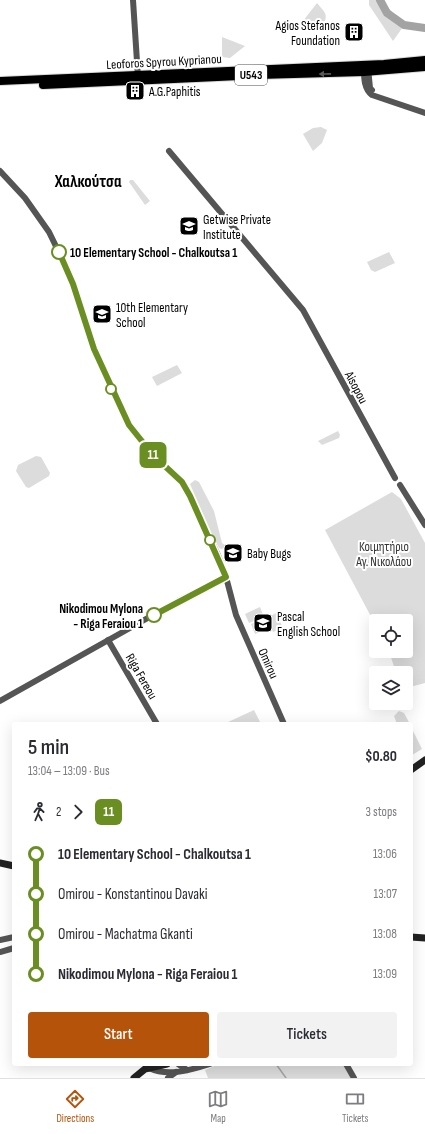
<!DOCTYPE html>
<html lang="en">
<head>
<meta charset="utf-8">
<style>
	:root { --surface:#fff; --page:#f2f2f3; --text:#2b2b33; --muted:#7c7c81; --line:#e1e1e2; --accent:#b45309 }
	body { margin:0; font-family:"Sofia Sans Condensed",sans-serif; background:var(--page); color:var(--text); height:100vh; display:flex; flex-direction:column; font-size:15px; white-space:nowrap }
	* { box-sizing:border-box; margin:0 }
	p { font-size:13px; color:var(--muted) }
	.icon { flex:none; width:22px; height:22px; fill:none; stroke:currentColor; stroke-width:2; stroke-linecap:round; stroke-linejoin:round }
	.map { position:relative; flex:1; overflow:hidden }
	.drawer { position:absolute; left:12px; top:722px; width:401px; height:344px; display:flex; flex-direction:column; background:var(--surface); border-radius:4px; box-shadow:0 4px 16px #0002 }
	.drawer>* { flex:none }
	.badge { padding:0 8px; border-radius:6px; font-size:14px; line-height:26px }
	.controls { position:absolute; left:369px; top:614px; display:grid; gap:8px }
	.controls a { display:grid; place-items:center; width:44px; height:44px; border-radius:4px; background:var(--surface); box-shadow:0 4px 16px #0002; font-size:20px }
	.map>.badge { position:absolute; translate:-50% -50%; box-shadow:0 0 0 2px #fff }
	.legs { display:flex; align-items:center; gap:6px; height:44px; padding:0 16px; font-size:13px }
	.legs p { margin-inline-start:auto }
	.overview { display:flex; align-items:center; justify-content:space-between; height:68px; padding:0 16px }
	h1 { font-size:22px; font-weight:600; line-height:30px }
	.cta { display:flex; gap:8px; margin-top:auto; padding:8px 16px }
	.cta a { flex:1; height:46px; border-radius:4px; background:var(--accent); color:#fff; font-size:16px; font-weight:600; line-height:46px; text-align:center }
	.cta a+a { background:var(--page); color:var(--text) }
	ul { padding:0 16px; list-style:none }
	li { display:flex; align-items:center; gap:14px; height:40px; font-size:15px }
	li i { display:grid; place-items:center; width:6px; height:100%; margin:0 5px; background:currentColor }
	li i::after { content:''; width:10px; height:10px; margin:-5px; border:3px solid; border-radius:50%; background:var(--surface) }
	li p { margin-inline-start:auto }
	li:first-child i { background:linear-gradient(#0000 50%,currentColor 0) }
	li:last-child i { background:linear-gradient(currentColor 50%,#0000 0) }
	.tab-bar { display:flex; justify-content:space-around; align-items:center; height:56px; border-top:1px solid var(--line); background:var(--surface); font-size:11px; color:var(--muted) }
	.tab-bar a { display:grid; justify-items:center; gap:2px }
	.tab-bar .on { color:var(--accent) }
	.map>svg:first-child { display:block }
	.green { fill:#dcdcdc }
	.lines { fill:none; stroke-linecap:round; stroke-linejoin:round }
	.stream { stroke:#a3a3a3; stroke-width:1.5 }
	.river { stroke:#a3a3a3; stroke-width:8 }
	.primary-casing { stroke:#dbdbdb; stroke-width:10 }
	.tertiary { stroke:#555; stroke-width:6 }
	.secondary { stroke:#222; stroke-width:7 }
	.primary { stroke:#000; stroke-width:8 }
	.oneway { fill:#595959 }
	.line-1-casing { stroke:#fff; stroke-width:9 }
	.line-1 { stroke:#6b8e23; stroke-width:6 }
	.stop-1-dot { fill:#fff; stroke:#6b8e23; stroke-width:2 }
	.labels { text-anchor:middle; stroke-width:4; stroke-linejoin:round; paint-order:stroke }
	.shield { fill:#fff; stroke:#4c4c4c; stroke-width:1 }
	.shield-label { font-size:12px; font-weight:bold; fill:#000 }
	.poi-label { font-size:13px; fill:#000; stroke:#fff; text-anchor:start }
	.street-label { font-size:13px; fill:#000; stroke:#fff }
	.stop-label { font-size:13px; font-weight:bold; fill:#000; stroke:#fff; text-anchor:start }
	.park-label { font-size:13px; fill:#333; stroke:#fff }
	.district-label { font-size:17px; font-weight:bold; fill:#000; stroke:#fff }
</style>
</head>
<body>
<div class="map">
<svg width="425" height="1078" viewBox="0 0 425 1078">
	<rect width="100%" height="100%" fill="#fff"/>
	<g class="green">
		<path d="M369,0H384L387,7L405,24L393,41L369,5Z"/>
		<path d="M317,3C326,14 329,14 322,28L318,29L303,21Z"/>
		<path d="M222,37L245,46L230,58L222,57Z"/>
		<path d="M321,127L327,130L322,143L313,151L303,134L313,128Z"/>
		<path d="M130,180H133L150,201L145,205L129,182Z"/>
		<path d="M389,252L395,263L375,272L371,270L367,262Z"/>
		<path d="M177,365L182,373L157,386L152,377Z"/>
		<path d="M338,431L340,435L339,438L322,445L318,441Z"/>
		<path d="M36,456L41,457L50,473L49,476L29,488L26,487L16,471L18,465Z"/>
		<path d="M195,480L199,482L214,511L222,543L226,546L222,549L219,548L211,532L190,484Z"/>
		<path d="M392,492L401,499L425,543V683L406,688V673H396L389,651H406V621H376V626L325,530Z"/>
		<path d="M260,607L264,617L249,623L245,614Z"/>
		<path d="M276,613L283,628L273,632L267,618Z"/>
		<path d="M265,618L269,628L255,634L251,624Z"/>
		<path d="M254,710L260,722L253,724L226,723Z"/>
		<path d="M399,711L404,713L410,724H397L394,716Z"/>
		<path d="M411,727L422,749L412,755L411,754Z"/>
		<path d="M219,1064H343L351,1078H208L205,1070Z"/>
	</g>
	<g class="lines">
		<path class="stream" d="M276,1064L286,1078"/>
		<path class="river" d="M380,0L387,13L404,25L425,28"/>
		<defs>
			<g id="primary">
				<path d="M0,81L384,64L425,60"/>
				<path d="M43,85L259,75L364,72L425,67"/>
			</g>
		</defs>
		<use href="#primary" class="primary-casing"/>
		<g class="tertiary">
			<path d="M133,0L138,77"/>
			<path d="M368,68L370,88L372,90"/>
			<path d="M364,69C364,78 364,89 372,95L425,113"/>
			<path d="M169,151L303,310L395,478"/>
			<path d="M0,171L25,198L49,232L69,273L94,349L129,425L153,455L182,482L190,496L218,555L226,577L236,615L284,724"/>
			<path d="M400,485L425,525"/>
			<path d="M108,640L157,724"/>
			<path d="M0,701L178,601L226,577"/>
			<path d="M0,940L14,937"/>
			<path d="M0,952L14,948"/>
			<path d="M178,1064L187,1070"/>
			<path d="M346,1064L354,1078"/>
			<path d="M149,1068C168,1077 191,1070 210,1064"/>
			<path d="M168,1078L176,1072"/>
		</g>
		<g class="secondary">
			<path d="M411,770L425,760"/>
			<path d="M0,863L14,866"/>
			<path d="M411,937L425,938"/>
			<path d="M134,1078L145,1069L167,1064"/>
		</g>
		<use href="#primary" class="primary"/>
	</g>
	<defs><path id="oneway-solid" d="M-6-.8H1V-3.2L6.5 0L1 3.2V.8H-6Z"/></defs>
	<use class="oneway" href="#oneway-solid" transform="translate(325 74) rotate(179)"/>
	<g class="lines">
		<defs>
			<path id="line-1" d="M59,252L73,284L94,349L129,425L153,455L182,482L190,496L226,577L154,615"/>
		</defs>
		<use href="#line-1" class="line-1-casing"/>
		<use href="#line-1" class="line-1"/>
	</g>
	<defs>
		<symbol id="building-square" viewBox="-11 -11 22 22"><rect x="-9" y="-9" width="18" height="18" rx="4" fill="#000" stroke="#fff"/><path d="M-4-6H4V6H1V3H-1V6H-4ZM-2.5-4.3h1.7v1.8h-1.7ZM.8-4.3h1.7v1.8H.8ZM-2.5-1h1.7V.8h-1.7ZM.8-1h1.7V.8H.8Z" fill="#fff"/></symbol>
		<symbol id="school-square" viewBox="-11 -11 22 22"><rect x="-9" y="-9" width="18" height="18" rx="4" fill="#000" stroke="#fff"/><path d="M0-5L7-2L0 1L-7-2ZM-4 1L0 2.5L4 1V4Q0 6-4 4Z" fill="#fff"/></symbol>
	</defs>
	<g fill-rule="evenodd">
		<use href="#building-square" x="343" y="21" width="22" height="22"/>
		<use href="#building-square" x="124" y="80" width="22" height="22"/>
		<use href="#school-square" x="178" y="215" width="22" height="22"/>
		<use href="#school-square" x="91" y="303" width="22" height="22"/>
		<use href="#school-square" x="222" y="542" width="22" height="22"/>
		<use href="#school-square" x="252" y="612" width="22" height="22"/>
	</g>
	<g class="stop-1-dot">
		<circle cx="59" cy="252" r="7"/>
		<circle cx="111" cy="389" r="5"/>
		<circle cx="210" cy="540" r="5"/>
		<circle cx="154" cy="615" r="7"/>
	</g>
	<g class="labels">
		<rect class="shield" x="235" y="65" width="32" height="20" rx="3"/>
		<g class="shield-label">
			<text x="251" y="79">U543</text>
		</g>
		<g class="poi-label">
			<text x="340" y="30" text-anchor="end">Agios Stefanos<tspan x="340" dy="15">Foundation</tspan></text>
			<text x="149" y="96">A.G.Paphitis</text>
			<text x="203" y="224">Getwise Private<tspan x="203" dy="15">Institute</tspan></text>
			<text x="116" y="312">10th Elementary<tspan x="116" dy="15">School</tspan></text>
			<text x="247" y="558">Baby Bugs</text>
			<text x="277" y="621">Pascal<tspan x="277" dy="15">English School</tspan></text>
		</g>
		<g class="street-label">
			<text transform="translate(164 61) rotate(-3)" y="5">Leoforos Spyrou Kyprianou</text>
			<text transform="translate(357 387) rotate(62)" y="5">Aisopou</text>
			<text transform="translate(269 663) rotate(66)" y="5">Omirou</text>
			<text transform="translate(142 676) rotate(60)" y="5">Riga Fereou</text>
		</g>
		<g class="stop-label">
			<text x="70" y="257">10 Elementary School - Chalkoutsa 1</text>
			<text x="143" y="613" text-anchor="end">Nikodimou Mylona<tspan x="143" dy="15">- Riga Feraiou 1</tspan></text>
		</g>
		<g class="park-label">
			<text x="384" y="551">Κοιμητήριο<tspan x="384" dy="15">Αγ. Νικολάου</tspan></text>
		</g>
		<g class="district-label">
			<text x="88" y="187">Χαλκούτσα</text>
		</g>
	</g>
</svg>
<div class="controls">
<a><svg class="icon" aria-label="locate" viewBox="0 0 24 24"><circle cx="12" cy="12" r="6"/><path d="M12 2v4M12 18v4M2 12h4M18 12h4"/></svg></a>
<a><svg class="icon" aria-label="layers" viewBox="0 0 24 24"><path d="M12 4l9 5-9 5-9-5zM3 14l9 5 9-5"/></svg></a>
</div>
<b class="badge" style="left:153px;top:455px;background:#6b8e23;color:#fff">11</b>
<section class="drawer">
<div class="overview"><div><h1>5 min</h1><p>13:04 – 13:09 · Bus</p></div><b>$0.80</b></div>
<div class="legs"><svg class="icon" aria-label="walk" viewBox="0 0 24 24"><circle cx="13" cy="4" r="2"/><path d="M13 8l-2 6 4 7M11 14l-3 7M7 12l3-4h3l4 4"/></svg>2<svg class="icon" aria-label="forward" viewBox="0 0 24 24"><path d="M9 5l7 7-7 7"/></svg><b class="badge" style="background:#6b8e23;color:#fff">11</b><p>3 stops</p></div>
<ul>
<li><i style="color:#6b8e23"></i><b>10 Elementary School - Chalkoutsa 1</b><p>13:06</p></li>
<li><i style="color:#6b8e23"></i><span>Omirou - Konstantinou Davaki</span><p>13:07</p></li>
<li><i style="color:#6b8e23"></i><span>Omirou - Machatma Gkanti</span><p>13:08</p></li>
<li><i style="color:#6b8e23"></i><b>Nikodimou Mylona - Riga Feraiou 1</b><p>13:09</p></li>
</ul>
<div class="cta"><a>Start</a><a>Tickets</a></div>
</section>
</div>
<nav class="tab-bar">
<a class="on"><svg class="icon" aria-label="directions" viewBox="0 0 24 24"><path d="M12 3l9 9-9 9-9-9zM9 14v-3h6M13 9l2 2-2 2"/></svg>Directions</a>
<a><svg class="icon" aria-label="map" viewBox="0 0 24 24"><path d="M3 6l6-2 6 2 6-2v14l-6 2-6-2-6 2zM9 4v14M15 6v14"/></svg>Map</a>
<a><svg class="icon" aria-label="tickets" viewBox="0 0 24 24"><path d="M3 7h18v10H3zM15 7v10"/></svg>Tickets</a>
</nav>
</body>
</html>
